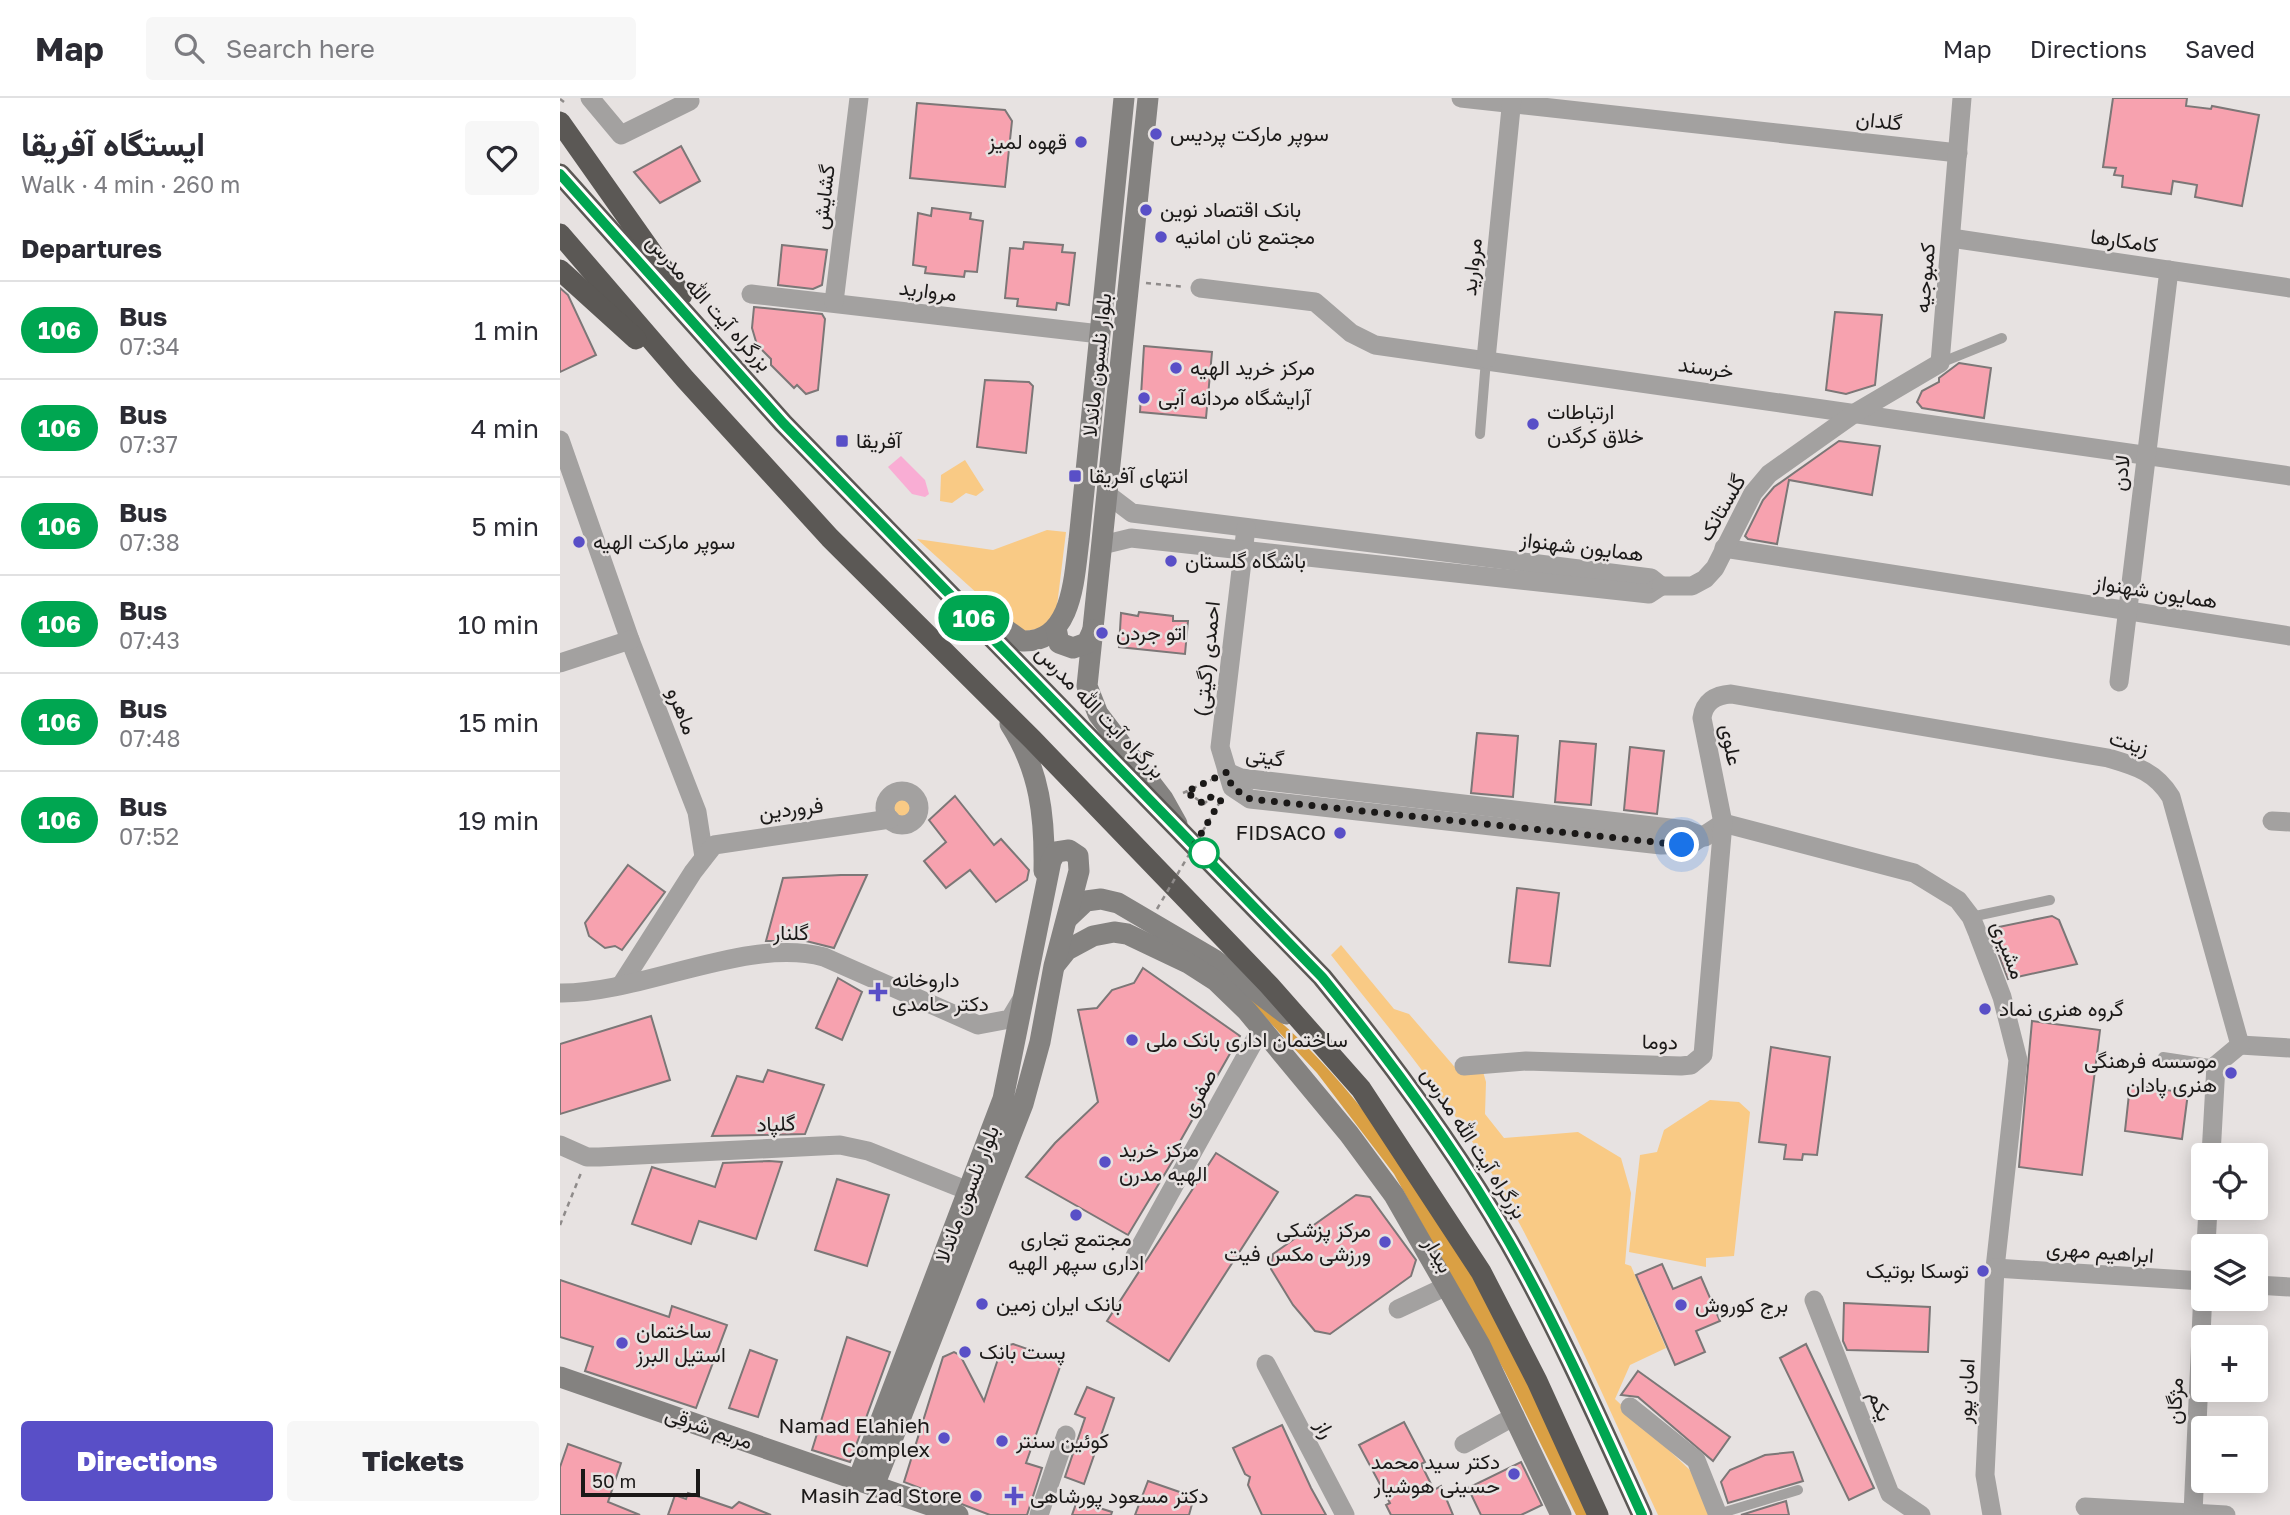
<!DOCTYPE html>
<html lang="en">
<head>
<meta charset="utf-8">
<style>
	:root { --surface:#fff; --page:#f7f7f7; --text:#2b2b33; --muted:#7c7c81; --line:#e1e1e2; --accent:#594fc7 }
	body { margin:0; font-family:"Golos Text",Vazirmatn,sans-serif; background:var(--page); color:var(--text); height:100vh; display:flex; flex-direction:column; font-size:26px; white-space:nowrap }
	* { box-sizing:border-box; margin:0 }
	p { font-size:23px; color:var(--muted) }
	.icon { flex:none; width:38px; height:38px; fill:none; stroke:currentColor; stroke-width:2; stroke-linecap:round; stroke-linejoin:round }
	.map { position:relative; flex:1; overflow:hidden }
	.details { display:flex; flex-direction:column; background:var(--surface); width:560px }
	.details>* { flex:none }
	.badge { padding:0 14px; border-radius:23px; font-size:24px; line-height:46px }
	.controls { position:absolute; left:1631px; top:1045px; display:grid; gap:14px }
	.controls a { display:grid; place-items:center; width:77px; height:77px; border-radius:7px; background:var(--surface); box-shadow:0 4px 18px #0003; font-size:35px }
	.scale { position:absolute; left:21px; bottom:18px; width:119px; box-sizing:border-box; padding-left:7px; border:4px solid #1b1918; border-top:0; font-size:19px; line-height:24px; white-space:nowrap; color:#1b1918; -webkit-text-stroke:5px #e7e2e1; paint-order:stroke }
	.you { position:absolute; width:35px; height:35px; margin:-18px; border:5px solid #fff; border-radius:50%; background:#1a73e8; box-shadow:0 0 0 10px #1a73e833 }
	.map>.badge { position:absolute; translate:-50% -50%; box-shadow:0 0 0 4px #fff }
	h2 { padding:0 21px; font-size:26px; line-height:63px }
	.round { display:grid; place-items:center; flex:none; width:74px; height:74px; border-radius:7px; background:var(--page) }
	.overview { display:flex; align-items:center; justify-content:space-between; height:119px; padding:0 21px }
	h1 { font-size:33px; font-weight:800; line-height:52px }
	.cta { display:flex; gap:14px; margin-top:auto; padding:14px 21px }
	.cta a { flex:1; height:80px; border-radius:7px; background:var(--accent); color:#fff; font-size:28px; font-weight:800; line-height:80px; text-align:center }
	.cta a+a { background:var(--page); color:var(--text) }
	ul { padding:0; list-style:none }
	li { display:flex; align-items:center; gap:21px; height:98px; padding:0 21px; border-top:2px solid var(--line) }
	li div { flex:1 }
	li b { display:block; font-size:26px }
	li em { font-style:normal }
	li .badge { min-width:77px; font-weight:700; text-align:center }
	header { display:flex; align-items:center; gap:42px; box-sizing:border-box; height:98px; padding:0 35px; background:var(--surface); border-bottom:2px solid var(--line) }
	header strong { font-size:33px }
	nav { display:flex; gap:38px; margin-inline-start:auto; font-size:24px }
	.search { width:490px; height:63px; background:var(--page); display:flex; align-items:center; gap:18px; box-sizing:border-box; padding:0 24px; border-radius:7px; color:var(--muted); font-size:26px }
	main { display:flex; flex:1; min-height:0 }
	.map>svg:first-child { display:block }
	.green { fill:#f9ca85 }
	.forest { fill:#daa044 }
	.water { fill:#f9add4 }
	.building { fill:#f7a2af; stroke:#7c7777; stroke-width:2 }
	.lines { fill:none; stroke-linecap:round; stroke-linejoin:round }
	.path { stroke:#8f8b8a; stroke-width:2.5; stroke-dasharray:5 5; stroke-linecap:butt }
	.lane { stroke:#a3a1a0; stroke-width:10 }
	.street { stroke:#a3a1a0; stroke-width:19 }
	.secondary { stroke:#848280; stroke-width:21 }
	.highway { stroke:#5b5855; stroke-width:21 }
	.path-bridge { stroke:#8f8b8a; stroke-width:2.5; stroke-dasharray:5 5; stroke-linecap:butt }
	.line-casing { stroke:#fff; stroke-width:16 }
	.line { stroke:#00a651; stroke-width:10 }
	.walk { stroke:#1b1918; stroke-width:7; stroke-dasharray:0 12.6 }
	.poi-dot { fill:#594fc7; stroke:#e7e2e1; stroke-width:2.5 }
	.stop-dot { fill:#fff; stroke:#00a651; stroke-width:3.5 }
	.labels { text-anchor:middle; stroke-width:5; stroke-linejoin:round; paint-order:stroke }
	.street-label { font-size:21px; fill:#1b1918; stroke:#e7e2e1 }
	.poi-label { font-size:21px; fill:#1b1918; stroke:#e7e2e1; text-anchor:start }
</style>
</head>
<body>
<header>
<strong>Map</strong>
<div class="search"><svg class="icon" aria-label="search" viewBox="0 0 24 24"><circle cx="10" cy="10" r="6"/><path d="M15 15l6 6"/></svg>Search here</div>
<nav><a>Map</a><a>Directions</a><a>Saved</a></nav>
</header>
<main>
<section class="details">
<div class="overview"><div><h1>ایستگاه آفریقا</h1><p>Walk · 4 min · 260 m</p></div><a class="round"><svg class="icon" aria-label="heart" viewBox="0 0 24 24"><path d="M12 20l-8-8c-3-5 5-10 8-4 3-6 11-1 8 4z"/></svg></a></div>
<h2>Departures</h2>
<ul>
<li><span class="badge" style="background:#00a651;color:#fff">106</span><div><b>Bus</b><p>07:34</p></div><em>1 min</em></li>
<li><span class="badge" style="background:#00a651;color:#fff">106</span><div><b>Bus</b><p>07:37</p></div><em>4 min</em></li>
<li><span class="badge" style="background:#00a651;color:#fff">106</span><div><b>Bus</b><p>07:38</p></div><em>5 min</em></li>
<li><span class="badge" style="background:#00a651;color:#fff">106</span><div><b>Bus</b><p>07:43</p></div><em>10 min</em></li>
<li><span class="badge" style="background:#00a651;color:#fff">106</span><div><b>Bus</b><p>07:48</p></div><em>15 min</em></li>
<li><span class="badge" style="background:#00a651;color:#fff">106</span><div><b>Bus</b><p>07:52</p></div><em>19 min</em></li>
</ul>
<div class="cta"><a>Directions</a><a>Tickets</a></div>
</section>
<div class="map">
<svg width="1730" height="1417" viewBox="0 0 1730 1417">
	<rect width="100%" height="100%" fill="#e7e2e1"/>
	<g class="green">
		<path d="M405,362L424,392L416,398L406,395L392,405L380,403L381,377Z"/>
		<path d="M487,432L506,434L496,516L487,529L460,534L357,441L433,452Z"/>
		<circle cx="341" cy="710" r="12"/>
		<path d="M781,847L834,911L849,916L899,974L922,970L926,984L925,1016L944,1040L1018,1034L1061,1060L1071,1095L1065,1166L1071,1168L1106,1250L1070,1267L1055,1301L1133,1375L1152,1417H1098C1044,1301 995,1185 931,1074C886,997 826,927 771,857Z"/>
		<path d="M1150,1002L1179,1004L1190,1014L1174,1158L1146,1160V1169L1069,1154L1080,1057L1097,1054L1104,1032Z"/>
	</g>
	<path class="forest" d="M676,888C841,1006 947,1238 1031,1417H1016L945,1274L834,1076L757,975Z"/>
	<path class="water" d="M341,358L365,382L369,396L365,399L352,396L328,369Z"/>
	<g class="building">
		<path d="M1553,0H1627L1626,8L1651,11L1652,8L1699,17L1682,108L1635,99L1637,87L1613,83L1611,96L1562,89L1563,78L1554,77L1556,70L1543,69Z"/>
		<path d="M357,5L445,12L452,23L445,89L350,80Z"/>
		<path d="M121,48L140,83L100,105L74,74Z"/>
		<path d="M372,110L411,115L410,121L423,123L417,174L405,173L404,179L365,175L366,169L353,167L358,115L371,118Z"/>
		<path d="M464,144L503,147L502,154L515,155L509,207L497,205L496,212L457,208L458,201L445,200L450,150L463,151Z"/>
		<path d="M222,147L267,152L262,187L253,191L218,187Z"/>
		<path d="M0,190L8,197L36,257L0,274Z"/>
		<path d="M194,209L262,216L265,221L258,292L246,296L237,287L234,290L211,267V261L197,247L192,230Z"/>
		<path d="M1275,214L1322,217L1315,287L1286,296L1266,292Z"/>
		<path d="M584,248L652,254L646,320L580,314Z"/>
		<path d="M1399,265L1431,270L1424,320L1362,310L1357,304L1362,293L1379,284V280Z"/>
		<path d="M425,282L469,284L473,288L466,355L417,349Z"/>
		<path d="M1279,343L1320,348L1312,397L1229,382L1217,446L1188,441L1185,438L1203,402L1214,389Z"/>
		<path d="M579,514L613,518V523H628L625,556L559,549L561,515L578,518Z"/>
		<path d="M917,635L958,638L953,699L911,695Z"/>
		<path d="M1000,643L1036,646L1031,707L995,704Z"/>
		<path d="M1070,649L1104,653L1097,716L1064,712Z"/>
		<path d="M395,698L434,747L441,741L469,772L467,782L436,804L410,772L386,790L364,763L386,744L369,722Z"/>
		<path d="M68,767L105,794L62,852L55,848L45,850L29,838L25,825Z"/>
		<path d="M281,777H307L274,850L246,843H206L223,780Z"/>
		<path d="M957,790L999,795L990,868L949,864Z"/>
		<path d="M1492,818L1499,822L1517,866L1448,881L1429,831Z"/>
		<path d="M583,870L680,938L618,1047L621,1049L568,1137L466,1079L495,1045L538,1004L518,912L537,910L552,892L574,885Z"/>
		<path d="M278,880L302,894L282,942L256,930Z"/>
		<path d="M91,918L110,982L0,1016V946Z"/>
		<path d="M1472,923L1540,932L1522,1077L1459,1069Z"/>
		<path d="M1211,949L1270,959L1257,1057L1243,1056L1242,1062L1224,1061L1226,1047L1199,1044Z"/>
		<path d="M208,972L264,987L245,1036L152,1038L177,978L203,984Z"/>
		<path d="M1570,987L1628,995L1622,1041L1565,1033Z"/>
		<path d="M656,1055L718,1094L609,1263L547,1223Z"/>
		<path d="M209,1063L222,1064L196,1141L139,1123L131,1146L72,1126L92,1069L155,1089L163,1065Z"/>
		<path d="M277,1081L329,1097L307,1168L255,1152Z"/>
		<path d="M796,1097L810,1099L856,1162L851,1178L770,1236L755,1233L733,1207L711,1171L713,1156Z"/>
		<path d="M1102,1166L1113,1191L1141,1179L1160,1223L1136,1233L1145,1254L1115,1267L1076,1177Z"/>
		<path d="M0,1182L109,1219L112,1208L167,1227L136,1310L25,1273L33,1249L0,1239Z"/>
		<path d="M1284,1205L1370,1209L1368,1254L1287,1252L1283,1243Z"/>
		<path d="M287,1239L330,1254L290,1364L252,1352Z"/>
		<path d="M453,1246L502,1263L466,1365L482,1370L467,1417H430L344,1384L383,1259L394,1254L400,1257L424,1303L442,1249Z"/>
		<path d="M1246,1246L1314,1390L1289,1402L1220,1260Z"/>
		<path d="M190,1252L217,1262L198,1319L169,1310Z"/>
		<path d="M1078,1273L1170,1339L1153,1363L1078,1299L1061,1297Z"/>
		<path d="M527,1289L554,1300L524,1386L505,1379L525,1320L515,1316Z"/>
		<path d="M844,1324L865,1364L861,1366L874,1392L881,1388L893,1417H831L826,1407L830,1405L799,1347Z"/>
		<path d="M722,1327L751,1390L766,1417H702L688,1387L690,1379L685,1376L673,1350Z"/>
		<path d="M8,1346L61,1365L48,1404L80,1417H0V1369Z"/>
		<path d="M1233,1354L1243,1383L1168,1405L1161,1384L1170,1372L1205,1357Z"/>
		<path d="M961,1364L982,1407L961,1417H921L908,1390Z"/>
		<path d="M588,1383L634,1399L629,1417H575Z"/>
		<path d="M128,1395L172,1410L179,1404L211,1417H108L115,1397L126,1401Z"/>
		<path d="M517,1403L552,1414L551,1417H512Z"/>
		<path d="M1226,1403L1229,1417H1181Z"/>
	</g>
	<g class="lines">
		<g class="path">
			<path d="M0,1L8,7"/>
			<path d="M586,185L625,189"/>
			<path d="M627,694L644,706L652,698L661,702"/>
			<path d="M623,695L651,682"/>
			<path d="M0,1127L21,1075"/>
		</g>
		<g class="lane">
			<path d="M1380,265L1442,240"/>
			<path d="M920,336L926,262"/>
			<path d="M1411,819L1490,802"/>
			<path d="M1603,959L1656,967"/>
			<path d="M1158,1416L1238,1392"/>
		</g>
		<g class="street">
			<path d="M30,0L61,37L130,3"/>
			<path d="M901,0L1398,55"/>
			<path d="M1391,140L1730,190"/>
			<path d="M640,190L755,204L791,235L815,247L1730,378"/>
			<path d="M191,196L540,236"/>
			<path d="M274,204L299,0"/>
			<path d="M926,261L952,0"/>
			<path d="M0,342L70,542L137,714L144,759"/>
			<path d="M547,396L572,415L1091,480L1101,488"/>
			<path d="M686,430L660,649L672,689L690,701L1101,747L1131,746L1163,725"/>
			<path d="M542,447L571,440L1089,496L1101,488"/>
			<path d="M1164,450L1730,538"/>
			<path d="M1101,488H1132L1145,481L1155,470L1193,395L1209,376L1295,315L1380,265L1402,0"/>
			<path d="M0,565L70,542"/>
			<path d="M1559,584L1609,172"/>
			<path d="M667,674L681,680L1127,732L1145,739"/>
			<circle cx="342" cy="710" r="17"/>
			<path d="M1712,723L1730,724"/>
			<path d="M1163,725L1354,775L1398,802L1411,819L1418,836L1442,899L1458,962L1435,1170L1425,1377L1432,1417"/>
			<path d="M61,887L133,774L154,747L330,721"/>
			<path d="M0,895C81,896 187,838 264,859L418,927L450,921L462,901"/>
			<path d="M1680,947L1730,950"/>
			<path d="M904,968L966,963L1121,968L1131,967L1143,957L1163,725L1142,620C1144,604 1155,597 1171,596L1548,660C1575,668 1595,673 1611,699L1680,947L1656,967L1651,1057"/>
			<path d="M0,1047L27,1059H39L280,1047L308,1053L421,1098"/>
			<path d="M1646,1148L1648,1110"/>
			<path d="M575,1158L702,929"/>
			<path d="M1435,1170L1643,1183"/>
			<path d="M1696,1187L1730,1189"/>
			<path d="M1254,1202L1330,1396L1361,1417"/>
			<path d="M838,1211L887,1188"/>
			<path d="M706,1266L785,1417"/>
			<path d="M1070,1309L1136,1362L1158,1417"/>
			<path d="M904,1346L955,1318"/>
			<path d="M1525,1409L1666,1417"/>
			<path d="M1633,1415L1643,1193"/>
			<path d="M479,1417L506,1337"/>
		</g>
		<g class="secondary">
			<path d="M588,0L527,588L538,616L603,701L617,726"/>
			<path d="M407,504L462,543C513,545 514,479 519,442L564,0"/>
			<path d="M496,530L499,545L513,550L527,545L533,532"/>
			<path d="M450,626C480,672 485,719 484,773"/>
			<path d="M507,821L526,803L541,801L558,805L655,862L726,916"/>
			<path d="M495,867L507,852L533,838L554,834L567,836L628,865L656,883L687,913L789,1036L834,1097L920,1247L1001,1417"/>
			<path d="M0,1279L398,1417"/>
			<path d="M298,1382L443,1001L491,763L496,754L509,752L518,758L519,773L494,868L480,944L463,1006L314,1388"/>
		</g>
		<g class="highway">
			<path d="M0,24L122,197"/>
			<path d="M0,76L223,325L762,879C831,963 895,1050 949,1144C999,1232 1040,1325 1082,1417"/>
			<path d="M0,136L125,281L270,440L472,641L709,887L801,991L921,1174L977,1283L1038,1417"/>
			<path d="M0,172L76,241"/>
		</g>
		<path class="path-bridge" d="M597,811L661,702"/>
	</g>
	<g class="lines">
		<defs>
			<path id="line" d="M0,76L223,325L762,879C831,963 895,1050 949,1144C999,1232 1040,1325 1082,1417"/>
		</defs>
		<use href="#line" class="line-casing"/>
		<use href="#line" class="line"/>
		<path class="walk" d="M644,755L635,746L661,702L652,698L644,706L626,694L667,674L672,689L690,701L1122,747"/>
	</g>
	<g class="poi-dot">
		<circle cx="596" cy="36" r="7"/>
		<circle cx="521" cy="44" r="7"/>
		<circle cx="586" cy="112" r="7"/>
		<circle cx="601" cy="139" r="7"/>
		<circle cx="616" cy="270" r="7"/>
		<circle cx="584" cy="300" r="7"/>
		<circle cx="973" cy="326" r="7"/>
		<rect x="275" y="336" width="14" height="14" rx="3.5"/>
		<rect x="508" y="371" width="14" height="14" rx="3.5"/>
		<circle cx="19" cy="444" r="7"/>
		<circle cx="611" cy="463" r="7"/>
		<circle cx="542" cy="535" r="7"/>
		<circle cx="780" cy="735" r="7"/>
		<path d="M314.5 883.5h7v7h7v7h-7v7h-7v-7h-7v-7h7z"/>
		<circle cx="1425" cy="911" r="7"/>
		<circle cx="572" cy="942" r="7"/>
		<circle cx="1671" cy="975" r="7"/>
		<circle cx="545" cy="1064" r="7"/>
		<circle cx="516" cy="1117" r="7"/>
		<circle cx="825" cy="1144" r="7"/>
		<circle cx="1423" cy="1173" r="7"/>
		<circle cx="422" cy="1206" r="7"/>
		<circle cx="1121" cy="1207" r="7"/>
		<circle cx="62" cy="1245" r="7"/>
		<circle cx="405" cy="1254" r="7"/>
		<circle cx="384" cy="1340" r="7"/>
		<circle cx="442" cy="1343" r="7"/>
		<circle cx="954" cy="1376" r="7"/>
		<circle cx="416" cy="1398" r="7"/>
		<path d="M450.5 1387.5h7v7h7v7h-7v7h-7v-7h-7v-7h7z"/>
	</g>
	<circle class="stop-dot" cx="644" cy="755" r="14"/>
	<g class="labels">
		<g class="street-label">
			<text transform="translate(1319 23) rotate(6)" y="7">گلدان</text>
			<text transform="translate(264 99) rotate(-83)" y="7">گشایش</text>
			<text transform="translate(1564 143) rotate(8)" y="7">کامکارها</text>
			<text transform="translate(912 169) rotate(-84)" y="7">مروارید</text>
			<text transform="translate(1365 180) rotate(-85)" y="7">کمبوجیه</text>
			<text transform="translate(368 193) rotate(7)" y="7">مروارید</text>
			<text transform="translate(149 205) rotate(48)" y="7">بزرگراه آیت الله مدرس</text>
			<text transform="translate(537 267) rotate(-84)" y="7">بلوار نلسون ماندلا</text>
			<text transform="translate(1146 270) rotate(8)" y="7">خرسند</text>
			<text transform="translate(1561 375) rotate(-83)" y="7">لادن</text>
			<text transform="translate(1162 410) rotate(-60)" y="7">گلستانک</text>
			<text transform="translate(1022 449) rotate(7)" y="7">همایون شهنواز</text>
			<text transform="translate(1596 494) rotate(9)" y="7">همایون شهنواز</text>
			<text transform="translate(647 561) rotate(-84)" y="7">احمدی (گیتی)</text>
			<text transform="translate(122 613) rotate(69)" y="7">ماهرو</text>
			<text transform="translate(540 614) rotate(46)" y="7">بزرگراه آیت الله مدرس</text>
			<text transform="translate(1569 645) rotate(17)" y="7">زینت</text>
			<text transform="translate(1171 647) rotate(79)" y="7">علوی</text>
			<text transform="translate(705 659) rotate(9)" y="7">گیتی</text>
			<text transform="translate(231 711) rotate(-7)" y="7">فروردین</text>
			<text x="231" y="842">گلنار</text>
			<text transform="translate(1448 852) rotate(69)" y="7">مشیری</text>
			<text transform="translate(1100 944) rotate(1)" y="7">دوما</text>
			<text transform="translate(639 995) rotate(-61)" y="7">صفری</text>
			<text transform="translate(216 1026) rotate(-2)" y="7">گلپاد</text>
			<text transform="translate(914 1045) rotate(57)" y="7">بزرگراه آیت الله مدرس</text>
			<text transform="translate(407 1096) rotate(-69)" y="7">بلوار نلسون ماندلا</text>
			<text transform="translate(1540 1154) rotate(4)" y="7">ابراهیم مهری</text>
			<text transform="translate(878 1157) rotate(60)" y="7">بیدار</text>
			<text transform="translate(1406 1293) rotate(-87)" y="7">امان پور</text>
			<text transform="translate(1615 1303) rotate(-88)" y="7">مژگان</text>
			<text transform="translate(1320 1308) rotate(69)" y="7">یکم</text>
			<text transform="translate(149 1330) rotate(19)" y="7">مریم شرقی</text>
			<text transform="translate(765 1331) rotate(62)" y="7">راز</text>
		</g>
		<g class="poi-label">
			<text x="610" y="43">سوپر مارکت پردیس</text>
			<text x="507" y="51" text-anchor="end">قهوه لمیز</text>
			<text x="600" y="119">بانک اقتصاد نوین</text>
			<text x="615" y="146">مجتمع نان امانیه</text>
			<text x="630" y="277">مرکز خرید الهیه</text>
			<text x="598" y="307">آرایشگاه مردانه آبی</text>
			<text x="987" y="321">ارتباطات<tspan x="987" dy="24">خلاق کرگدن</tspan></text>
			<text x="296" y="350">آفریقا</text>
			<text x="529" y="385">انتهای آفریقا</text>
			<text x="33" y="451">سوپر ماركت الهيه</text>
			<text x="625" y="470">باشگاه گلستان</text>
			<text x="556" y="542">اتو جردن</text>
			<text x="766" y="742" text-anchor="end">FIDSACO</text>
			<text x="332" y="889">داروخانه<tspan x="332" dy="24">دکتر حامدی</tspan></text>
			<text x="1439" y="918">گروه هنری نماد</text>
			<text x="586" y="949">ساختمان اداری بانک ملی</text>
			<text x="1657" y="970" text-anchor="end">موسسه فرهنگی<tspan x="1657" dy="24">هنری پادان</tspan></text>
			<text x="559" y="1059">مرکز خرید<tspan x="559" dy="24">الهیه مدرن</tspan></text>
			<text x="811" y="1139" text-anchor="end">مرکز پزشکی<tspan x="811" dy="24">ورزشی مکس فیت</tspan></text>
			<text x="516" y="1148" text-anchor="middle">مجتمع تجاری<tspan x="516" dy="24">اداری سپهر الهیه</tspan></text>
			<text x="1409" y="1180" text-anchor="end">توسکا بوتیک</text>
			<text x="436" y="1213">بانک ایران زمین</text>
			<text x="1135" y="1214">برج کوروش</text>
			<text x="76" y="1240">ساختمان<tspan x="76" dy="24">استیل البرز</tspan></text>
			<text x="419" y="1261">پست بانک</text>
			<text x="370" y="1335" text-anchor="end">Namad Elahieh<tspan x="370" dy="24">Complex</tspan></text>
			<text x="456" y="1350">کوئین سنتر</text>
			<text x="940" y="1371" text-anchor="end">دکتر سید محمد<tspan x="940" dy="24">حسینی هوشیار</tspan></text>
			<text x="402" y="1405" text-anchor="end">Masih Zad Store</text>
			<text x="470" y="1405">دکتر مسعود پورشاهی</text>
		</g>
	</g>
</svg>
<div class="controls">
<a><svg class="icon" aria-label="locate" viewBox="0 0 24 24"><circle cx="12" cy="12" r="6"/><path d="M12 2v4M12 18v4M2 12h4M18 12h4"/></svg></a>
<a><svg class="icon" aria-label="layers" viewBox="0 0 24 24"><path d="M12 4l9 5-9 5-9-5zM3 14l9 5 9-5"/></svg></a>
<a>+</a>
<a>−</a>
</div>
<div class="scale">50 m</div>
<div class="you" style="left:1122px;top:747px"></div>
<b class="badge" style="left:414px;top:520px;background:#00a651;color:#fff">106</b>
</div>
</main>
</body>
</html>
